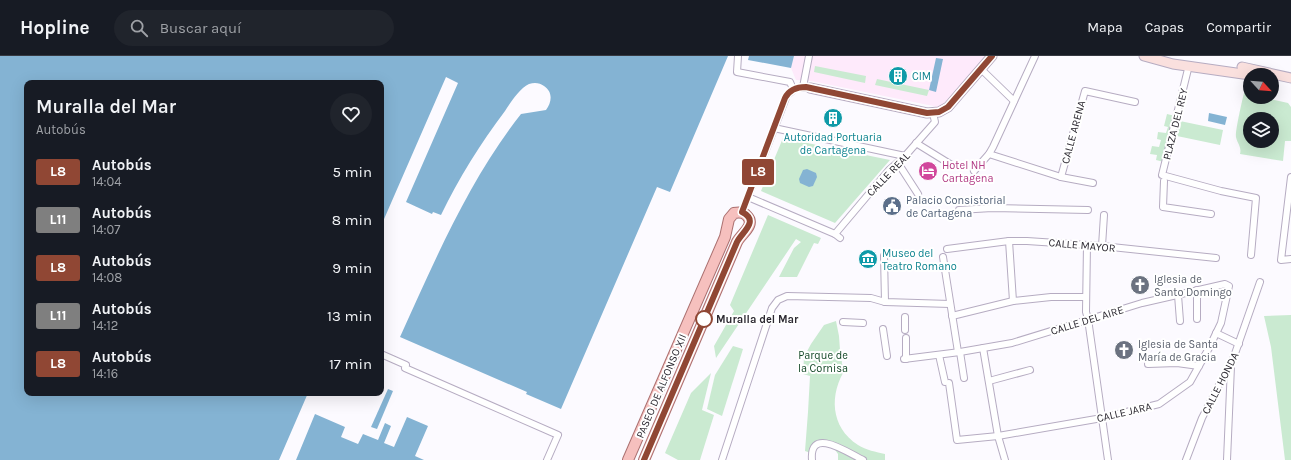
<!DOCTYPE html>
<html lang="es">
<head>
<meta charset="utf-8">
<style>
	:root { --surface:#171b24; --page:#20242c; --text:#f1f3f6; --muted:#9ea1a6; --line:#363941 }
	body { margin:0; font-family:Karla,sans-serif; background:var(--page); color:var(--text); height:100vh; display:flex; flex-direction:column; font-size:15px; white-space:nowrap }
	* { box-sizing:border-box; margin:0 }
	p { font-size:13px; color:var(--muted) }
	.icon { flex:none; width:22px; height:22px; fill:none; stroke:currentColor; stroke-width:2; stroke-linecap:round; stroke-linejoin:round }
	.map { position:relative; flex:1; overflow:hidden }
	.panel { position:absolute; left:24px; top:24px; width:360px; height:316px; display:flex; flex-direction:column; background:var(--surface); border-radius:8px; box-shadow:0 4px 16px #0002 }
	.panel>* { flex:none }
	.badge { padding:0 8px; border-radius:3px; font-size:14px; line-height:26px }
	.needle { width:26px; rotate:116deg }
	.fabs { position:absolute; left:1243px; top:12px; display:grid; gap:8px }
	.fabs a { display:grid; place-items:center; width:36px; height:36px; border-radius:50%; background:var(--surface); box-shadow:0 4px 16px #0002; font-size:20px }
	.map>.badge { position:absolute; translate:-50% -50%; box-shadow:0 0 0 2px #fff }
	.round { display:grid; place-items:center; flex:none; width:42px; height:42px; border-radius:21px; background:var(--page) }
	.summary { display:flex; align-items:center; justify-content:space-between; height:68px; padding:0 12px }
	h1 { font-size:19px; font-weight:600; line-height:30px }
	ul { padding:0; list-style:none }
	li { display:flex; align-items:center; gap:12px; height:48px; padding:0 12px }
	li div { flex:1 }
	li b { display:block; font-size:15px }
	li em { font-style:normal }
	li .badge { min-width:44px; font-weight:700; text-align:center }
	header { display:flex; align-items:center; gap:24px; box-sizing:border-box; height:56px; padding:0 20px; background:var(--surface); border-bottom:1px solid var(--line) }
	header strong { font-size:19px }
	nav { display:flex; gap:22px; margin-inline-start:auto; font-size:14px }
	.search { width:280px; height:36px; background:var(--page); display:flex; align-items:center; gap:10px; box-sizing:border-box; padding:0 14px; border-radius:22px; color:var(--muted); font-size:15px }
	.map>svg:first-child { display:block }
	.education { fill:#feeafb }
	.green { fill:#caead1; fill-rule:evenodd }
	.water { fill:#84b3d3 }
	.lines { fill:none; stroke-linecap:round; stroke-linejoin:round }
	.street-casing { stroke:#b6acc2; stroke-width:8 }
	.secondary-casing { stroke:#b6acc2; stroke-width:11 }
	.primary-casing { stroke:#ab7070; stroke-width:12 }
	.street { stroke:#fff; stroke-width:6 }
	.secondary { stroke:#fae0de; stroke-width:9 }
	.primary { stroke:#f6c0be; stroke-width:10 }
	.line-casing { stroke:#fff; stroke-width:9 }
	.line { stroke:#904734; stroke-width:6 }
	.stop-dot { fill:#fff; stroke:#904734; stroke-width:2 }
	.labels { text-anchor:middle; stroke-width:4; stroke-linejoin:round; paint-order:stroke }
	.culture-label { font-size:11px; fill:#0d838f; stroke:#fff; text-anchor:start }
	.street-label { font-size:11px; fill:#2c2931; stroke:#fff }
	.hotel-label { font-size:11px; fill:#b23c85; stroke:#fff; text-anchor:start }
	.service-label { font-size:11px; fill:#4e5e75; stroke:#fff; text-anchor:start }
	.worship-label { font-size:11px; fill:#5b616d; stroke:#fff; text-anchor:start }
	.stop-label { font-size:11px; font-weight:bold; fill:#2c2931; stroke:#fff; text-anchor:start }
	.park-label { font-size:11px; fill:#134827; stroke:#fff }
</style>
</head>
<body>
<header>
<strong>Hopline</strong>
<div class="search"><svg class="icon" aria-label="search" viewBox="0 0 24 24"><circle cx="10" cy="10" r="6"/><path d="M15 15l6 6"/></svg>Buscar aquí</div>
<nav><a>Mapa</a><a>Capas</a><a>Compartir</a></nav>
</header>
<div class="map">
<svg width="1291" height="404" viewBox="0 0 1291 404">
	<rect width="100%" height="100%" fill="#fcfaff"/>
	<path class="education" d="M794,0H985L944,47L938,51L811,25L796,24L791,12Z"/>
	<g class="green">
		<path d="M815,10L866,20L865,27L814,16Z"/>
		<path d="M877,23L929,34L927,40L875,29Z"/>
		<path d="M1244,37L1250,39V41H1261L1288,47L1291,51V85H1285L1283,105L1240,98C1242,91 1237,87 1236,81C1235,76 1242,45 1244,37ZM1250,63H1272V85H1250Z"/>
		<path d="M1167,58L1175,60L1164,106L1156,104L1157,99L1150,98L1152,90L1159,91L1161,84L1157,83L1158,76L1166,77L1168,71L1164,70Z"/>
		<path d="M1180,65L1223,74L1220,89L1177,80Z"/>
		<path d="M783,82L890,104L835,167L761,135Z"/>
		<path d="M768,159L821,182L818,188L814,187L797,221H779L794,192L801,186L796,183L716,302L714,290L734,255L730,249Z"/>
		<path d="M1291,259V404H1285L1271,291L1264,260Z"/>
		<path d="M836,265L839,280L840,294H841L842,308L846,312C829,338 830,371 858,389C866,394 876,396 885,398V404H838V398L833,391C824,390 818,388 814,398L805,395L808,356L810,320L803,318L804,301L811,288L824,269Z"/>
		<path d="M733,290L743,293L722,360L707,353L715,319Z"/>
		<path d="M711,317L702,354L714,359L700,404H678L665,397L691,337Z"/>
	</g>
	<g class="water">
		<path d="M0,0H728L670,136L657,131L561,353L526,338L527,336L400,281C435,204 469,124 521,58L546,54C552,46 553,36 544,30C540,27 535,26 529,28C519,33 511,46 505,55C480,88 459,122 441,159L433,156L432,158L406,146L458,27L446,21L381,170V27H27V337H308L279,404H0Z"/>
		<path d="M749,0H794L791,12L748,4Z"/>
		<path d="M936,2L943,3L936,36L929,34Z"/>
		<path d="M1209,57L1227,61L1225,69L1208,65Z"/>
		<path d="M807,113L816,117L817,121L813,130L809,131L800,127L799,123L803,114Z"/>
		<path d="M388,333L393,335L377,373L371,371Z"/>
		<path d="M315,358L345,371L341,381L358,388L363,378L378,384L385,367L391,370L384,387L394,391L407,361L428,370L415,400L424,404H296Z"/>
	</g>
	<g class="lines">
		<defs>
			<g id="street">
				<path d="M738,0L737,16L790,26L793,33"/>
				<path d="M1189,9L1162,119L1221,135L1256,142L1251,199"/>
				<path d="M981,13L1014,45"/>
				<path d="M803,31L809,0"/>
				<path d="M774,72L905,100"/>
				<path d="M916,87L950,108"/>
				<path d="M989,98L1061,121L1093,127"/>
				<path d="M898,107L918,138"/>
				<path d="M974,115L989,98L993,91L1035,0"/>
				<path d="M1061,121L1085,35L1135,46"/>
				<path d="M1291,121L1281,204L1291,203"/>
				<path d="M1164,125L1163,151L1211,158"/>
				<path d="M748,141L835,178L840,182"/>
				<path d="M959,154L992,152L1088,154"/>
				<path d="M742,156L787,39L796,32H810"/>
				<path d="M835,178L889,114L905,100L935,66L933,57"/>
				<path d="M1009,185L1013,245"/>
				<path d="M1087,189L1086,256L1088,263L1108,404"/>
				<path d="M1102,190L1104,159"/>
				<path d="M947,193L1009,185H1027L1102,190L1216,202"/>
				<path d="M884,200L885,246"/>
				<path d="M943,201L958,296"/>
				<path d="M1178,239L1180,265"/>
				<path d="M952,260L1013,245L1051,241H1085"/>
				<path d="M905,261V274"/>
				<path d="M1197,263V234"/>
				<path d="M843,266L863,267"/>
				<path d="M883,273L887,300"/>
				<path d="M1216,277L1239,288"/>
				<path d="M906,282V303"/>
				<path d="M983,292L998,380L1005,404"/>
				<path d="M960,296L964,322"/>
				<path d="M381,298L406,309L405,312L558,379L547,404"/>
				<path d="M939,299L945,326"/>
				<path d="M904,303L960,296L1012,287L1142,247L1225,228L1229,230L1221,267L1209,292L1190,326L1159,348L1102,362L998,380L957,384L949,327"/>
				<path d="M1148,308L1177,307L1199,310"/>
				<path d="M989,325L1030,314"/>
				<path d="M722,404L772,252L778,244L787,240L871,242L885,246L950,248"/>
				<path d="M812,404C809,369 850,398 863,404"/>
				<path d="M1186,404L1202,362L1220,327L1231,309L1260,226"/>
				<path d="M1227,404L1231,310"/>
			</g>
			<g id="secondary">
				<path d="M1144,0L1173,8L1250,19"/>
				<path d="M1242,11L1291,22"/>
				<path d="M810,32L927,57L939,56L948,51L992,0"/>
			</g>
			<path id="primary" d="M628,404L725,181L729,163L734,157C739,156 744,156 747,160C756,169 741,178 737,186L644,404"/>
		</defs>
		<use href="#street" class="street-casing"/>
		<use href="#secondary" class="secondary-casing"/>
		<use href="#primary" class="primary-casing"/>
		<use href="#street" class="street"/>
		<use href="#secondary" class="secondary"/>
		<use href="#primary" class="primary"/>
	</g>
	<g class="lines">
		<defs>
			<path id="line" d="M644,404L737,186C742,176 760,165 742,156L785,42C789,34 796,31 806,31L927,57L939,56L948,51L992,0"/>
		</defs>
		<use href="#line" class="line-casing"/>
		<use href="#line" class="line"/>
	</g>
	<defs>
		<symbol id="building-disc" viewBox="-11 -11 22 22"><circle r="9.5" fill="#0f9aa8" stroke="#fff"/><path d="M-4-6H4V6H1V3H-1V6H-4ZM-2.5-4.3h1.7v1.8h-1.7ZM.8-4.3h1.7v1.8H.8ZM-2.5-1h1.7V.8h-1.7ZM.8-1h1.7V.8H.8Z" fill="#fff"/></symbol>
		<symbol id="hotel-disc" viewBox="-11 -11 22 22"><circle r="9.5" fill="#d1479c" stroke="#fff"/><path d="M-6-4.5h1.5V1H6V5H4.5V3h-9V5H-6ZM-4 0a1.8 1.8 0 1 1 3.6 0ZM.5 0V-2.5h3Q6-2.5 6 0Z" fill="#fff"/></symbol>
		<symbol id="civic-disc" viewBox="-11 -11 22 22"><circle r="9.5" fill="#5c6f8a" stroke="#fff"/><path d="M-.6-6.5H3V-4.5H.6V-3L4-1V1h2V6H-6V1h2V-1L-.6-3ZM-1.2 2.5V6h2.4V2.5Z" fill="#fff"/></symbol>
		<symbol id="museum-disc" viewBox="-11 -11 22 22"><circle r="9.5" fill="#0f9aa8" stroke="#fff"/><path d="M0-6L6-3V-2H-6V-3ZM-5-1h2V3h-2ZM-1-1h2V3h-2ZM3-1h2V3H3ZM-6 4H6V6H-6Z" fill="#fff"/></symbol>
		<symbol id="church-disc" viewBox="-11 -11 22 22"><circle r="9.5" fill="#6b7280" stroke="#fff"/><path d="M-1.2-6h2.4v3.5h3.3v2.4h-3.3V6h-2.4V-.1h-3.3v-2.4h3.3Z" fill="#fff"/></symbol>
	</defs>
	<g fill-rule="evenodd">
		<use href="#building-disc" x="887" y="9" width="22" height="22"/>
		<use href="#building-disc" x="822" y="51" width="22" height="22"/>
		<use href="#hotel-disc" x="917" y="104" width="22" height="22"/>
		<use href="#civic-disc" x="881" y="139" width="22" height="22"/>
		<use href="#museum-disc" x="857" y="192" width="22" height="22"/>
		<use href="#church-disc" x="1129" y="218" width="22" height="22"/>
		<use href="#church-disc" x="1113" y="283" width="22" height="22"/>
	</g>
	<circle class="stop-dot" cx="704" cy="263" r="8"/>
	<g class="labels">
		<g class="culture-label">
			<text x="912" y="24">CIM</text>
			<text x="833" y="85" text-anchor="middle">Autoridad Portuaria<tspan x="833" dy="13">de Cartagena</tspan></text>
			<text x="882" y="201">Museo del<tspan x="882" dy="13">Teatro Romano</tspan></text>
		</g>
		<g class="street-label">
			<text transform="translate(1175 68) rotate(-76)" y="4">PLAZA DEL REY</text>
			<text transform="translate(1073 76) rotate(-75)" y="4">CALLE ARENA</text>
			<text transform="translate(888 118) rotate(-46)" y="4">CALLE REAL</text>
			<text transform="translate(1082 189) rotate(5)" y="4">CALLE MAYOR</text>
			<text transform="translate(1087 264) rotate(-17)" y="4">CALLE DEL AIRE</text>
			<text transform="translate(1220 327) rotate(-63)" y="4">CALLE HONDA</text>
			<text transform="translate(661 330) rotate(-67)" y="4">PASEO DE ALFONSO XII</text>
			<text transform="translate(1124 356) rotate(-13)" y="4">CALLE JARA</text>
		</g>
		<g class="hotel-label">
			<text x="942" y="113">Hotel NH<tspan x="942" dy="13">Cartagena</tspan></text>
		</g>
		<g class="service-label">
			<text x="906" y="148">Palacio Consistorial<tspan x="906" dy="13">de Cartagena</tspan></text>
		</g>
		<g class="worship-label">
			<text x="1154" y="227">Iglesia de<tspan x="1154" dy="13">Santo Domingo</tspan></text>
			<text x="1138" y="292">Iglesia de Santa<tspan x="1138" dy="13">María de Gracia</tspan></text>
		</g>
		<g class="stop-label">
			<text x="716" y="267">Muralla del Mar</text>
		</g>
		<g class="park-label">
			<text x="823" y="303">Parque de<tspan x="823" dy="13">la Cornisa</tspan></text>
		</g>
	</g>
</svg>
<div class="fabs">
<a><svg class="needle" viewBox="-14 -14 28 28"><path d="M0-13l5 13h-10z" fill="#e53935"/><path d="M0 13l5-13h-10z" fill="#9ea1a6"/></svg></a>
<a><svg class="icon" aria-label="layers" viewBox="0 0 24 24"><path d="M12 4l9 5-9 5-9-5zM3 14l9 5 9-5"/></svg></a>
</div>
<b class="badge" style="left:758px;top:116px;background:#904734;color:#fff">L8</b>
<section class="panel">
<div class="summary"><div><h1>Muralla del Mar</h1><p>Autobús</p></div><a class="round"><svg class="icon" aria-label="heart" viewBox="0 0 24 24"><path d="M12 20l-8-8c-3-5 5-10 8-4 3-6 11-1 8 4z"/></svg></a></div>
<ul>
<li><span class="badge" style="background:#904734;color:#fff">L8</span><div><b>Autobús</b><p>14:04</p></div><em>5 min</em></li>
<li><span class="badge" style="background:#7f7f7f;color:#fff">L11</span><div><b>Autobús</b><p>14:07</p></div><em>8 min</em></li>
<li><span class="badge" style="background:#904734;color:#fff">L8</span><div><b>Autobús</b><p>14:08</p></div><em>9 min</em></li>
<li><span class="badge" style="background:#7f7f7f;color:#fff">L11</span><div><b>Autobús</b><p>14:12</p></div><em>13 min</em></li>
<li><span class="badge" style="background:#904734;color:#fff">L8</span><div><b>Autobús</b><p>14:16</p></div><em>17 min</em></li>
</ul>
</section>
</div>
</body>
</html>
